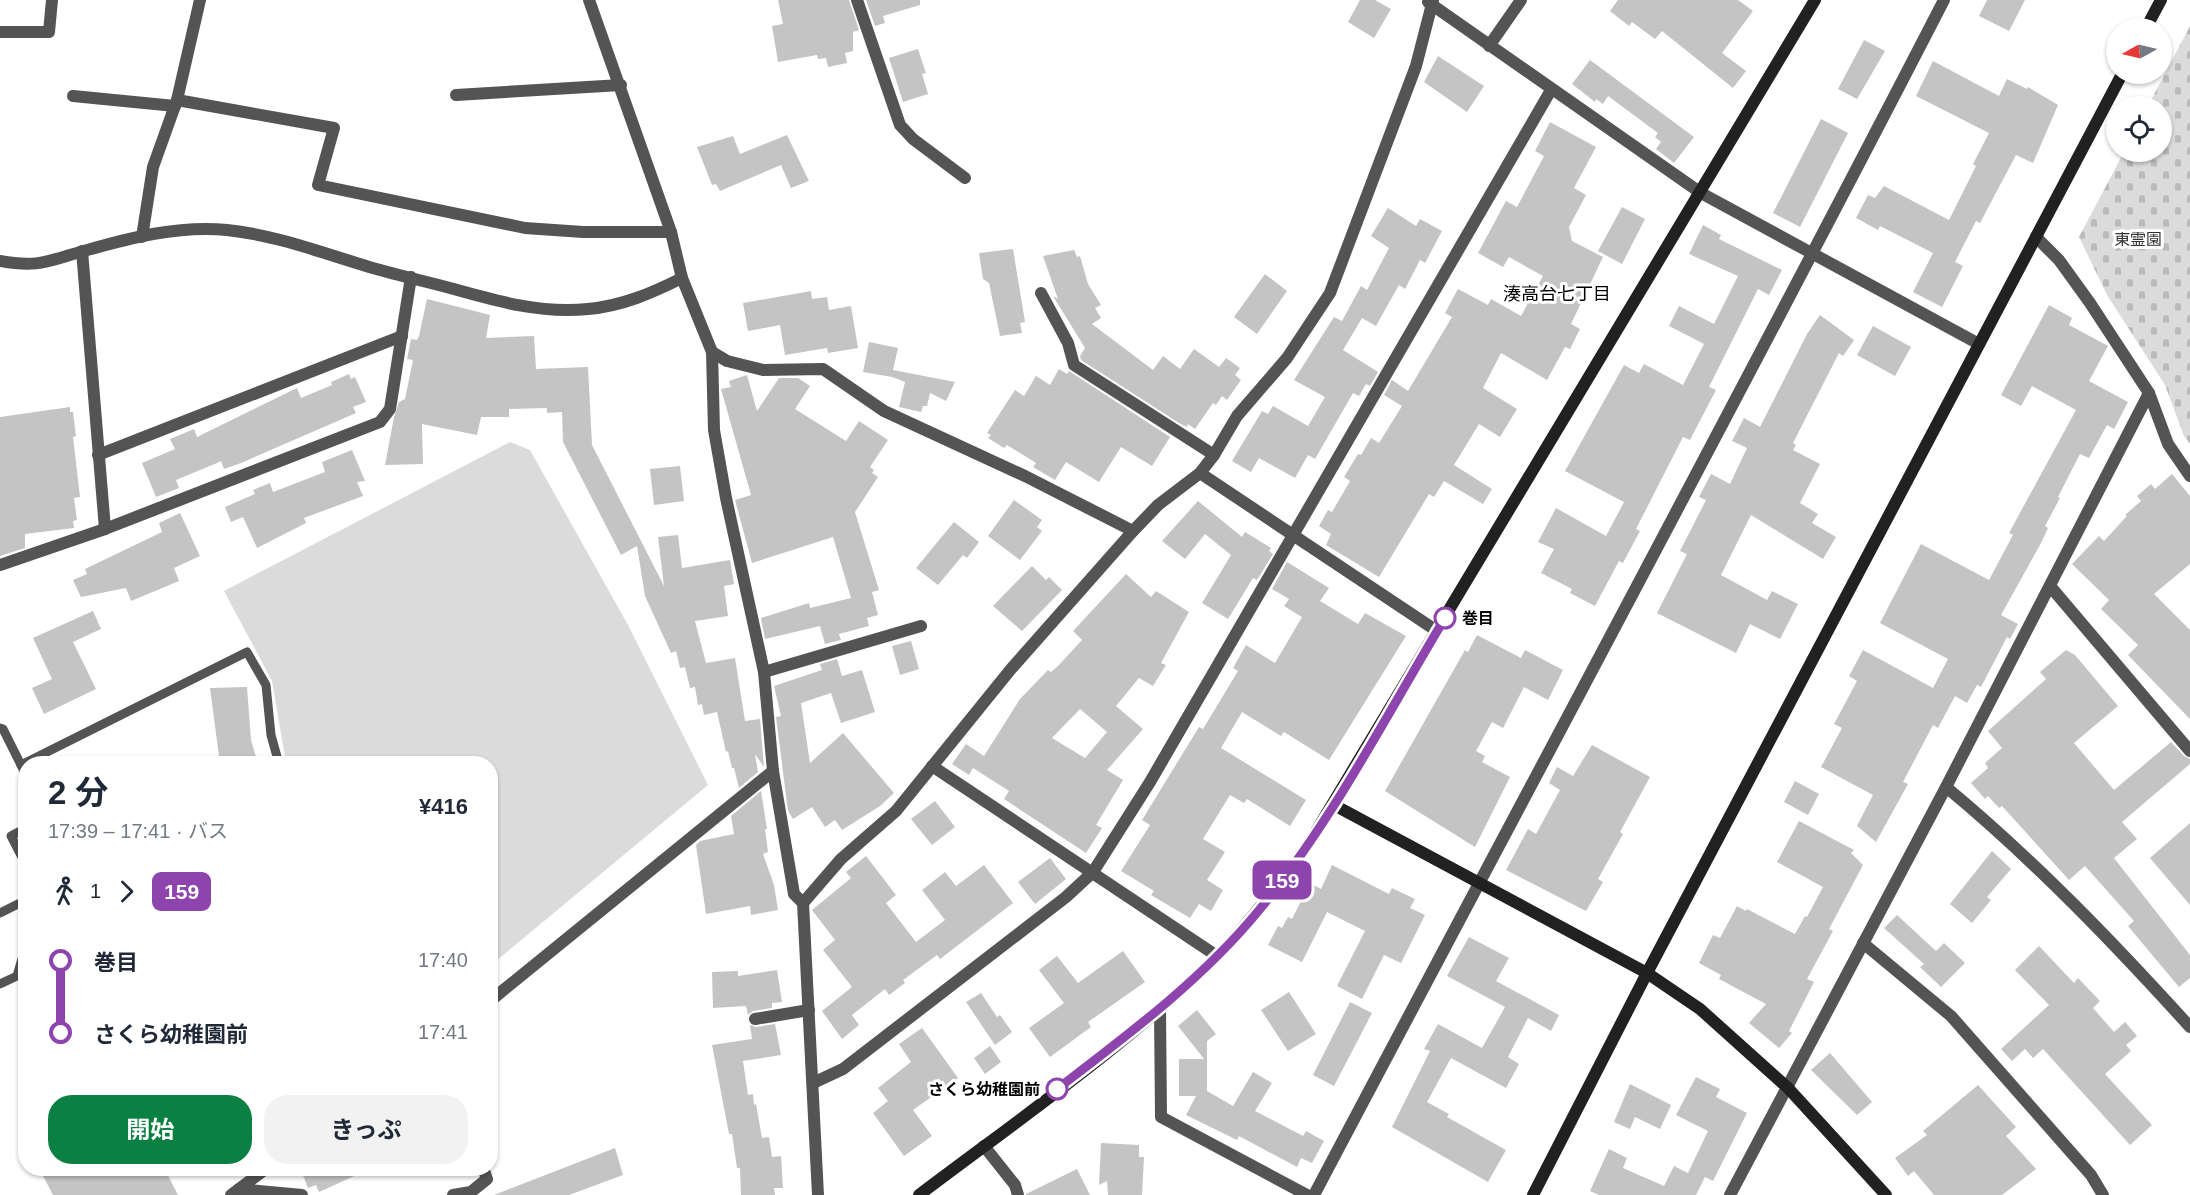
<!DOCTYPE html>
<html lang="ja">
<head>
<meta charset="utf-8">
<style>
	:root { --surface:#fff; --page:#f2f2f3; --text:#1f2937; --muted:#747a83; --accent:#0b8043 }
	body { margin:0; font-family:Arial,"Noto Sans JP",sans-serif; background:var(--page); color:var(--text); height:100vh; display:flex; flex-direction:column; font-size:22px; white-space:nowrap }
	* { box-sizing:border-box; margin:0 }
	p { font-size:20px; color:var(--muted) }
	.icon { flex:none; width:33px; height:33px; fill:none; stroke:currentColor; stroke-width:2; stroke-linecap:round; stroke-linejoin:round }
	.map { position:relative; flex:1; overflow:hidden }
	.panel { position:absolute; left:18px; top:756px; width:480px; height:420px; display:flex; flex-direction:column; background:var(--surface); border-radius:24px; box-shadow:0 2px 4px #0004 }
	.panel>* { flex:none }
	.badge { padding:0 12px; border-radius:9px; font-size:21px; line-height:39px }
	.needle { width:39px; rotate:262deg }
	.fabs { position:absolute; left:2106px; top:18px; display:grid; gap:12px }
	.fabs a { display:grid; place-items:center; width:66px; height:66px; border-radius:50%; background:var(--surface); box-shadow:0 2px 4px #0004; font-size:30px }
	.map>.badge { position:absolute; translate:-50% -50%; box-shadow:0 0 0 3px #fff }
	.legs { display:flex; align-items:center; gap:9px; height:66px; padding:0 30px; font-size:20px }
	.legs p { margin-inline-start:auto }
	.summary { display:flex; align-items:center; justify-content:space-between; height:102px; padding:0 30px }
	h1 { font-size:33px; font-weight:700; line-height:45px }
	.action { display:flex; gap:12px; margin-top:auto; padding:12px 30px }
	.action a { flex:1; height:69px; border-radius:24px; background:var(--accent); color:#fff; font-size:24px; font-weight:700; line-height:69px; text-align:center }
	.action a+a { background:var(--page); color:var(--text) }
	ul { padding:0 30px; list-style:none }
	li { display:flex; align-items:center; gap:21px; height:72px; font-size:22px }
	li i { display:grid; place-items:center; width:9px; height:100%; margin:0 8px; background:currentColor }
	li i::after { content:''; width:15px; height:15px; margin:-8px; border:4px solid; border-radius:50%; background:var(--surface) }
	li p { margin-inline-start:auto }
	li:first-child i { background:linear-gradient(#0000 50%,currentColor 0) }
	li:last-child i { background:linear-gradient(currentColor 50%,#0000 0) }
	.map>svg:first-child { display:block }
	.cemetery { fill:url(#cemetery-stones) }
	.garden { fill:#dbdbdb }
	.building { fill:#c4c4c4; fill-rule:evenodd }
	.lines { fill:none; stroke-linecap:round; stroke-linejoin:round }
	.lane { stroke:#545454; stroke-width:9 }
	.street { stroke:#545454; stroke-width:12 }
	.secondary { stroke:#212121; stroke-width:12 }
	.line-1-casing { stroke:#fff; stroke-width:14 }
	.line-1 { stroke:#8e44ad; stroke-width:9 }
	.stop-1-dot { fill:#fff; stroke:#8e44ad; stroke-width:3 }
	.labels { text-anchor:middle; stroke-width:6; stroke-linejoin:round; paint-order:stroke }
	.park-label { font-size:16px; fill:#323232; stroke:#fff }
	.stop-label { font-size:16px; font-weight:bold; fill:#000; stroke:#fff; text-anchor:start }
	.neighbourhood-label { font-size:18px; fill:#000; stroke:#fff }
</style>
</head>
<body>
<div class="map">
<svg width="2190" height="1195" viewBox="0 0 2190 1195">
	<defs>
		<pattern id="cemetery-stones" width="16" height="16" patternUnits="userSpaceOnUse" patternTransform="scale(1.5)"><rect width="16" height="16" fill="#dbdbdb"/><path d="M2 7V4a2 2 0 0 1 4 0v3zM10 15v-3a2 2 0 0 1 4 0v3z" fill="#bababa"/></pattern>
	</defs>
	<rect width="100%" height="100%" fill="#fff"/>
	<path class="cemetery" d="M2190,26V444L2184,436L2165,385L2107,295L2079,237L2124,152H2162V106H2148Z"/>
	<path class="garden" d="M510,442L530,450L628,625L708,785L496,961L490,954V764L286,763L272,681L224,591Z"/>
	<g class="building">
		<path d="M778,0H849L859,30L853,32V51L845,53L847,63L828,67L826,58L818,59L817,55L778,62L772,26L783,24Z"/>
		<path d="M866,0H920V5L883,16L885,23L875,26Z"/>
		<path d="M1360,0H1375L1391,9L1374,38L1348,22Z"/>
		<path d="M1618,0H1738L1753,11L1722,53L1746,71L1733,88L1662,31L1655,39L1632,22L1629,26L1610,11Z"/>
		<path d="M1987,0H2025L2009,31L1979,16Z"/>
		<path d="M1864,40L1885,51L1857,99L1838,89Z"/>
		<path d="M918,49L926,73L922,74L928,94L903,102L889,58Z"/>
		<path d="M1438,56L1484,86L1467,112L1424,82Z"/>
		<path d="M1590,60L1694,137L1674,163L1656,149L1661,142L1655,137L1658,133L1608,96L1603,104L1596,99L1595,102L1572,84Z"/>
		<path d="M1933,61L1999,96L2007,79L2027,89L2028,87L2058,105L2033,163L2016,155L1980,223L1976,221L1955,262L1963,266L1942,307L1913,292L1933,253L1880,226L1878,230L1856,218L1868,195L1875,198L1884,186L1949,220L1976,166L1973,164L1989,133L1916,96Z"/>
		<path d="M1821,119L1848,133L1800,227L1773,213Z"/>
		<path d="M1550,122L1596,147L1574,188L1586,195L1569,227L1572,241L1603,257L1571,324L1580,329L1570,349L1565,347L1547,380L1501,353L1483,388L1517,409L1500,437L1479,424L1454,465L1492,489L1483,504L1444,481L1434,497L1429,494L1379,577L1326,545L1331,534L1319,526L1328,510L1332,512L1350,481L1344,477L1358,454L1361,455L1371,438L1379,443L1402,406L1384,395L1392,380L1408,391L1452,317L1445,313L1458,289L1488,305L1491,299L1521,316L1543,276L1509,257L1503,267L1478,253L1506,201L1517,207L1544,156L1535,151Z"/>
		<path d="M787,135L809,181L791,188L781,165L720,191L716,184L712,185L697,147L733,136L740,154Z"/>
		<path d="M1622,207L1645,219L1622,264L1598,251Z"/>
		<path d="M1388,208L1416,226L1420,219L1442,231L1425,263L1420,260L1405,289L1399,285L1376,326L1362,318L1343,350L1378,372L1370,386L1366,384L1359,396L1353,393L1315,459L1308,455L1295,478L1259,458L1251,472L1232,461L1262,411L1268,414L1273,406L1308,426L1325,397L1294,380L1334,317L1342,321L1361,286L1367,290L1389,248L1371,236Z"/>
		<path d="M1703,225L1721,235L1719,239L1782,270L1769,295L1758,289L1709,387L1716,390L1690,440L1683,437L1636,529L1640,531L1623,563L1619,561L1595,606L1570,593L1572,589L1541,573L1554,549L1538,542L1556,508L1606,536L1624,502L1565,471L1624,365L1639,373L1644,364L1683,385L1704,344L1669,326L1679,306L1714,324L1738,276L1689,254Z"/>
		<path d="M1013,249L1025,322L1020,323L1022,333L1000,336L989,283L983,279L979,253Z"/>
		<path d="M1074,250L1077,257L1080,256L1088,284L1101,305L1095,308L1101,318L1092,324L1153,370L1163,356L1180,369L1194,349L1219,367L1226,358L1240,368L1235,375L1241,380L1227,400L1222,396L1216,405L1213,403L1195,429L1188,424L1187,427L1179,423L1081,360L1080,356L1085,348L1053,296L1058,299L1043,256Z"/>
		<path d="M1265,274L1287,291L1257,334L1234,317Z"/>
		<path d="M811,291L812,299L827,297L829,310L851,306L858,348L828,353L827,348L785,355L780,325L748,331L743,303Z"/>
		<path d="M427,299L490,315L486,338L534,336L536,369L588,367L592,445L664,586L658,537L678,535L682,568L730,560L734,584L724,586L728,616L695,621L706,663L735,658L745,721L760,719L764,767L755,754L758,772L739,788L734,768H732L728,751L726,752L717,712L704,715L702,704L698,705L695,687L690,688L685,667L680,668L676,651L671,653L645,596L637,546L621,555L563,442L562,412L547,413V408L509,409V417H481L477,435L422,424L423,464L385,465L394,417L399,402L405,399L413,360L407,359L411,339L417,340L419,336Z"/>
		<path d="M2049,305L2072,318L2069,325L2108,346L2089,381L2128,402L2114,429L2107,425L2089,458L2080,454L2058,497L2060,498L2045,526L2048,528L2040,545L2001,615L2018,624L2010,639L2007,637L1981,687L1977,685L1967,703L1955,696L1938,728L1933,725L1903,782L1908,784L1876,842L1857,826L1873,795L1821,767L1842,728L1834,724L1857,681L1849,676L1863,650L1933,688L1948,659L1880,623L1921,544L1989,580L2013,535L2009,533L2076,410L2032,386L2021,406L2001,395Z"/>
		<path d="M1820,315L1854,340L1843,356L1839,353L1793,443L1796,445L1793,450L1820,464L1800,503L1818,514L1812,523L1836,537L1823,559L1751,515L1721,575L1767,600L1772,591L1798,604L1780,639L1750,624L1736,653L1657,613L1687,554L1680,551L1706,500L1699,497L1711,474L1730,484L1747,448L1732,441L1744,418L1760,427L1807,334Z"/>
		<path d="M1873,326L1911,347L1895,376L1857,355Z"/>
		<path d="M869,342L898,348L893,370L955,382L946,401L930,393L927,406H923L921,412L899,407L905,382L892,377L863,372Z"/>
		<path d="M1059,369L1067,374L1069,371L1170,437L1152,466L1121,447L1099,482L1066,462L1055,480L1033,467L1036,463L1007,445L1004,448L988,438L991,435L987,433L1015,390L1024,396L1036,376L1050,385Z"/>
		<path d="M349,374L351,379L355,377L366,402L353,407L356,413L241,463L224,469L221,461L217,463L176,480L179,488L156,497L142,463L175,449L170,439L194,429L197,437L297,388L301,398L332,385L331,382Z"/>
		<path d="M747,375L757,411L779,378H798L810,386L795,409L846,441L859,421L888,440L870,467L874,470L872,473L878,477L855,512L879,590L872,592L878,615L867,618L869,626L839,634L841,640L825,644L820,626L765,639L761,618L809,603L810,608L851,598L833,537L752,563L735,500L751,495L721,389L731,387L729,381Z"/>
		<path d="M70,407V412H73L76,436L73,437L80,497L74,498L77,520L73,521L74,528L25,534V548L0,556V417Z"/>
		<path d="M352,450L365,481L357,482L363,496L304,518L306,523L257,548L243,517L231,522L225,507L255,494L253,490L270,483L273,492L325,472L322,462Z"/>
		<path d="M680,466L684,501L654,505L650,469Z"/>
		<path d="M2172,474L2190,496V564L2154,594L2190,630V719L2128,655L2138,645L2101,609L2109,600L2072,564L2099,536L2104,541L2127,516L2125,515L2141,501L2137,496L2151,484L2155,489Z"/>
		<path d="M1014,500L1042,520L1037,527L1042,531L1020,560L988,536Z"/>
		<path d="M1198,501L1242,537L1245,532L1271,548L1269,551L1273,554L1257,580L1253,578L1228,619L1202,603L1231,555L1205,534L1185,559L1162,541Z"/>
		<path d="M180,513L200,556L174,568L179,581L131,601L126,588L81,597L73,580L87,574L85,569L162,532L159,523Z"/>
		<path d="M954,522L979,542L967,558L963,555L938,585L916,568Z"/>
		<path d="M1287,562L1329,588L1320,601L1358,624L1365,613L1406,636L1329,760L1284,732L1281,736L1242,712L1221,748L1306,800L1290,826L1247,799L1244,803L1230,795L1203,839L1225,852L1207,880L1223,890L1211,911L1199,904L1190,918L1151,895L1154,891L1121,871L1150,825L1142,820L1199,727L1203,729L1238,671L1233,668L1246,645L1275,663L1302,617L1284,606L1289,599L1272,589Z"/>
		<path d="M1032,566L1046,580L1049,577L1062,590L1022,631L993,606Z"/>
		<path d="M1126,574L1151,597L1156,591L1189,612L1161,663L1166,665L1153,686L1139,678L1116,706L1143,729L1107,770L1123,780L1096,825L1102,828L1086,853L1004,799L1009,791L973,768L969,775L952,764L966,744L984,756L1020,699L1048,670L1051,672L1058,666L1082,640L1073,631ZM1080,709L1107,732L1085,758L1052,738Z"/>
		<path d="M93,611L101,629L73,642L96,689L44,714L32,688L52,679L33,638Z"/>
		<path d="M1477,635L1521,658L1525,650L1563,670L1548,700L1524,687L1503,728L1492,722L1476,751L1485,756L1482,762L1510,777L1475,847L1385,791L1465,650L1468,652Z"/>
		<path d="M911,641L919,669L900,675L892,646Z"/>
		<path d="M2066,650L2075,655L2118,706L2074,743L2114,790L2171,742L2184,756L2190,759V764L2122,822L2137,839L2114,858L2190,955V978L2179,987L2128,926L2134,921L2085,866L2069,880L2002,806L1999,808L1988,796L1985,799L1971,783L1988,768L1985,763L2002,748L1988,731L2046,679L2040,672Z"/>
		<path d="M837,659L842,676L862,670L875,712L841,723L831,693L801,703L810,763L843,733L894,793L880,806L842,830L835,820L825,827L812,807L793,819L788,811L776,717L781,716L774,686L822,670L820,664Z"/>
		<path d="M247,687L251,740L258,764H220L210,688Z"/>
		<path d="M1592,745L1650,777L1620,832L1623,834L1598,879L1603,882L1586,911L1506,870L1528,829L1536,834L1560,790L1549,783L1557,767L1573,776Z"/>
		<path d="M1795,781L1819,794L1808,815L1784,802Z"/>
		<path d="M761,791L767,829H765L768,852L763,854L774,885L778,910L751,915L750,906L706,914L696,845L700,841L734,834L731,816Z"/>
		<path d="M935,801L955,827L932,845L911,819Z"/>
		<path d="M1799,821L1854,850L1851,853L1863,865L1829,929L1833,931L1807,979L1814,982L1789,1031L1792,1033L1779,1048L1749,1023L1766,1004L1719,979L1721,975L1699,963L1713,935L1720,938L1737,906L1746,911L1747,909L1795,934L1805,916L1807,917L1823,887L1777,862Z"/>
		<path d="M2190,823V905L2150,858Z"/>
		<path d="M1992,851L2011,869L1987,897L1991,900L1972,923L1950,904Z"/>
		<path d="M866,856L896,895L886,903L916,942L945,920L922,890L945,872L956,886L984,865L1013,903L940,959L937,955L903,980L905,983L889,995L885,989L852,1015L859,1025L842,1039L822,1011L852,987L823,950L835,940L812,910L851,878L846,872Z"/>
		<path d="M1050,858L1066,879L1035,904L1018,882Z"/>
		<path d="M1332,865L1389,894L1392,888L1415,899L1410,908L1425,915L1401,963L1384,955L1362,999L1337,986L1365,931L1327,912L1302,962L1268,945L1278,926L1282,928L1288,917L1292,919L1310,883L1321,889Z"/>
		<path d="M1897,915L1936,951L1944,943L1965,963L1941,987L1920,967L1924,964L1884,928Z"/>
		<path d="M1469,937L1509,958L1496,981L1559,1015L1551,1031L1528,1018L1508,1057L1519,1064L1506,1088L1451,1058L1427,1102L1449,1114L1447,1117L1506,1150L1488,1182L1392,1127L1430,1051L1424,1049L1438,1024L1482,1048L1505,1007L1447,976Z"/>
		<path d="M2039,946L2074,983L2078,978L2100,1001L2093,1008L2114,1032L2125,1022L2137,1036L2126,1045L2131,1051L2105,1074L2152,1125L2130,1145L2043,1049L2033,1058L2025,1049L2012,1061L2001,1049L2049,1005L2015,970Z"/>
		<path d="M1123,951L1145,982L1088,1022L1091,1027L1050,1057L1029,1028L1064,1003L1039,970L1057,956L1078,983Z"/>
		<path d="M777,970L782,1002L772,1003V1008L753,1011L748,1015L746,1006L713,1008L712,972L738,971V976Z"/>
		<path d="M1289,992L1316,1034L1288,1051L1261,1010Z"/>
		<path d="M981,993L997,1017L1000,1015L1012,1032L995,1045L966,1002Z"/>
		<path d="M1350,1002L1372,1013L1334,1086L1313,1075Z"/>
		<path d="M1197,1010L1216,1034L1207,1041V1091L1233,1106L1253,1072L1272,1083L1255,1111L1303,1136L1306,1131L1324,1141L1312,1163L1301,1158L1297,1167L1239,1136L1237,1140L1186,1115L1196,1096H1179V1059H1204L1178,1026Z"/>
		<path d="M775,1024L781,1055L743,1061L748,1095L753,1094L754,1105L756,1104L762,1138L769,1137L772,1157L781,1156L783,1188H774L775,1195H741L740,1168H737L732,1134H729L712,1045L752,1039L750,1025L756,1027Z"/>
		<path d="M922,1028L958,1078L913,1110L932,1136L904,1156L873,1113L888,1101L878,1088L911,1062L899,1044Z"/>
		<path d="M990,1046L1001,1062L985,1074L974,1058Z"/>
		<path d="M1830,1053L1872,1102L1857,1115L1811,1070Z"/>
		<path d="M1696,1077L1720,1089L1716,1097L1747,1113L1713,1181L1705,1177L1696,1195H1599L1590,1191L1609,1149L1627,1158L1623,1168L1664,1186L1674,1166L1688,1173L1708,1131L1676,1115Z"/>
		<path d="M1630,1084L1671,1105L1660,1129L1635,1117L1630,1129L1614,1122Z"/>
		<path d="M1978,1085L2016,1127L2006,1136L2036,1169L2002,1195H1934L1914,1171L1908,1176L1895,1158L1927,1135L1923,1131Z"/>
		<path d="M1101,1143L1139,1145V1157H1144L1142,1195H1108L1107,1181L1099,1185Z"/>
		<path d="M615,1148L623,1175L569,1195H494Z"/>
		<path d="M39,1168H164L178,1195H53Z"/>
		<path d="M300,1168H372L319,1192L316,1185L308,1188Z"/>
		<path d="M1077,1169L1090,1195H1026V1194Z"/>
	</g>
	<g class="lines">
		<g class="lane">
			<path d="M0,728L3,729L26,775"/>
			<path d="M21,765L247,652L266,685L271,735L279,764"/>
			<path d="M26,828L11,836L26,865"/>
			<path d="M0,913L26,900"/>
			<path d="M0,984L17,976L26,945"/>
		</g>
		<g class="street">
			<path d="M589,0L671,232L682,278L712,352L714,430L726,498L764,672L773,771L794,894L803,903L818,1195"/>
			<path d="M857,0L900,125L913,139L965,178"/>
			<path d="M1428,2L1701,193L1979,344"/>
			<path d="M0,32H49L52,0"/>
			<path d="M1489,46L1521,0"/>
			<path d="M456,95L621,85"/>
			<path d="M73,96L175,106"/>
			<path d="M177,100L334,128L318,185L525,228L583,232H671"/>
			<path d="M142,237L153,167L177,100L200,0"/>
			<path d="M2036,237L2059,260L2090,303L2149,393L2168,444L2190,476"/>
			<path d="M82,251L105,529"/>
			<path d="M0,261C39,268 47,261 84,251C129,238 179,225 227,230C274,235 317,251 363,265C391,274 421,280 450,288C496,301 541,314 588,309C622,306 652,293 682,278"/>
			<path d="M1041,293L1068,343L1074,365L1214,455"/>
			<path d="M712,352L727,361L763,370L823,369L884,411L1025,476L1133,531"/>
			<path d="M98,455L402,336"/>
			<path d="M1200,473L1437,631"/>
			<path d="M0,565L105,529L380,422L390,409L411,277"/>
			<path d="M2050,586L2190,751"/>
			<path d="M764,672L921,626"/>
			<path d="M932,766L1217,956"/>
			<path d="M1946,787C2034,860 2113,942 2190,1027"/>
			<path d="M803,903L841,859L896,811L1011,669L1133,531L1158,505L1200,473L1214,455L1237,416L1287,358L1330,293L1416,66L1433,0"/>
			<path d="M1863,943L1951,1016L2091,1175L2103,1195"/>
			<path d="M490,1001L773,771"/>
			<path d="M1160,1009L1161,1117L1307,1195"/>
			<path d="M755,1019L809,1010"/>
			<path d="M813,1083L843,1069L1066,897L1093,872L1150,782L1551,90"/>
			<path d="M984,1146L1015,1185L1018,1195"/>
			<path d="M239,1189L302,1195"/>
			<path d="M231,1195L267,1168"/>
			<path d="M453,1195L471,1192L487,1179L483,1168"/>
			<path d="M1314,1195C1524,797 1738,400 1944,0"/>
			<path d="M1730,1195L1946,787L2149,393"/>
		</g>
		<g class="secondary">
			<path d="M2146,28L2161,0"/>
			<path d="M1334,805L1647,973L1700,1009L1788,1088L1886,1195"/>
			<path d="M919,1195C1018,1120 1130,1043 1217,956C1251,921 1280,882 1309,843L1815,0"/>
			<path d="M1533,1195L1647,973L2122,74"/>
		</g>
	</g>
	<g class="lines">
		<defs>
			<path id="line-1" d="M1057,1089C1129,1034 1203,979 1260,909C1333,820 1386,716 1445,618"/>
		</defs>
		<use href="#line-1" class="line-1-casing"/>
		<use href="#line-1" class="line-1"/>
	</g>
	<g class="stop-1-dot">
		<circle cx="1445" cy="618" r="10"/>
		<circle cx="1057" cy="1089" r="10"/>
	</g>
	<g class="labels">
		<g class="park-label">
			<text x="2138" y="245">東霊園</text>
		</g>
		<g class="stop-label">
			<text x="1462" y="624">巻目</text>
			<text x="1040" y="1095" text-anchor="end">さくら幼稚園前</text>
		</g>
		<g class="neighbourhood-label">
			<text x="1557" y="300">湊高台七丁目</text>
		</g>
	</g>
</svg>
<div class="fabs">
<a><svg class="needle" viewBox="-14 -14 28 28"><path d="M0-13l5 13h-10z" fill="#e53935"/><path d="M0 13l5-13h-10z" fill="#747a83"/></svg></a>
<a><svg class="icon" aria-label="locate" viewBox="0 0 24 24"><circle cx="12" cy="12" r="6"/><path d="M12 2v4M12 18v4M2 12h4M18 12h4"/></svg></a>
</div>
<b class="badge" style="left:1282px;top:880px;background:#8e44ad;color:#fff">159</b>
<section class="panel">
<div class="summary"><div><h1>2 分</h1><p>17:39 – 17:41 · バス</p></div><b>¥416</b></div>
<div class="legs"><svg class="icon" aria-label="walk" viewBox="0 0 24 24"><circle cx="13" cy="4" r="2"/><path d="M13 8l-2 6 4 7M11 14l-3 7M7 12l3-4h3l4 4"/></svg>1<svg class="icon" aria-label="forward" viewBox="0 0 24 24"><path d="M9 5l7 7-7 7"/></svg><b class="badge" style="background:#8e44ad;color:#fff">159</b></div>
<ul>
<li><i style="color:#8e44ad"></i><b>巻目</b><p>17:40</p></li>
<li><i style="color:#8e44ad"></i><b>さくら幼稚園前</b><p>17:41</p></li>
</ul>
<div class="action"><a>開始</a><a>きっぷ</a></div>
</section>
</div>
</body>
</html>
